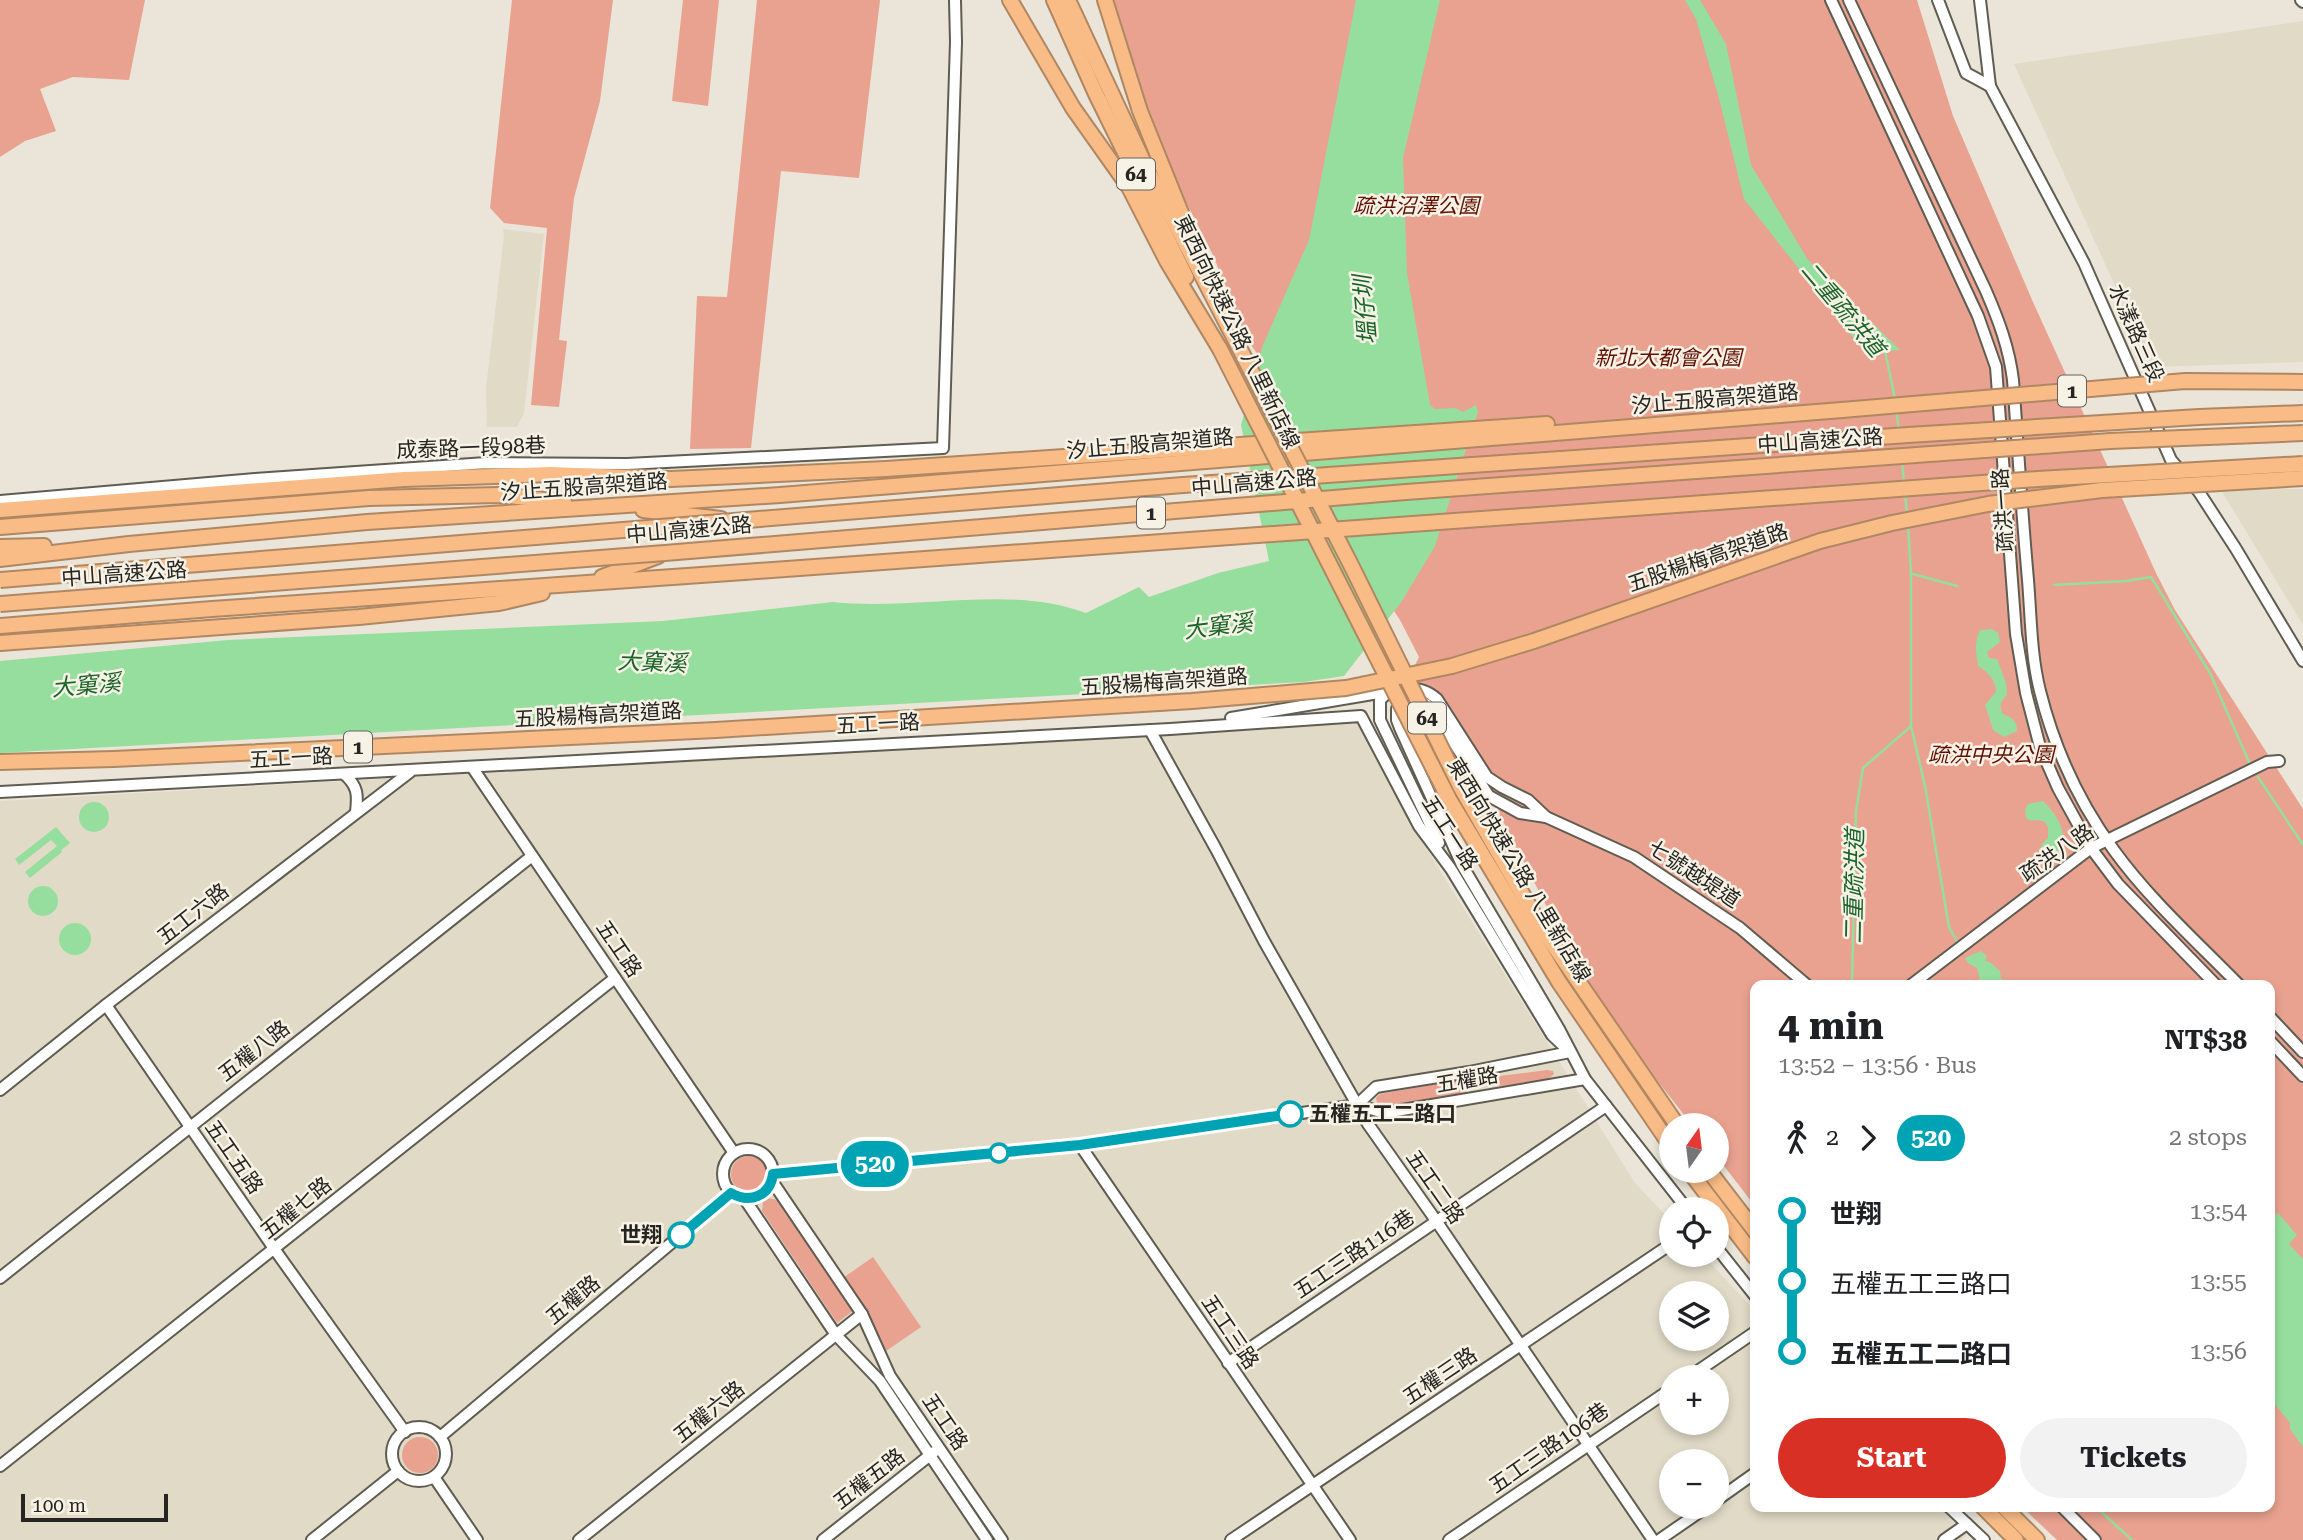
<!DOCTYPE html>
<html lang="en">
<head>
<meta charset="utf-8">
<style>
	:root { --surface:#fff; --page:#f2f2f2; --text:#202124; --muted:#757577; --accent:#d93025 }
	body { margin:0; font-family:"Roboto Serif","Noto Sans TC",serif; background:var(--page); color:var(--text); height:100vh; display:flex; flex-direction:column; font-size:26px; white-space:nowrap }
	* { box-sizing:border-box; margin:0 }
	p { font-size:23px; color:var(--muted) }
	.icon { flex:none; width:38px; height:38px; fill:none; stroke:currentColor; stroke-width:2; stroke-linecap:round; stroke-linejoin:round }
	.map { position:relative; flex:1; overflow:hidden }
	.sheet { position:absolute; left:1750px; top:980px; width:525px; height:532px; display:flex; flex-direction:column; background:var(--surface); border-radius:14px; box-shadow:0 4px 10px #0003 }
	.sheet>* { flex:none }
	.badge { padding:0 14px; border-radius:23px; font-size:24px; line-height:46px }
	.needle { width:46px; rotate:14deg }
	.controls { position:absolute; left:1659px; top:1113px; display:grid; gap:14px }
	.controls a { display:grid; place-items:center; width:70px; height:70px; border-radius:50%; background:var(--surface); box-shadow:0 4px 10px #0003; font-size:35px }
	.scale { position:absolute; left:21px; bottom:18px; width:147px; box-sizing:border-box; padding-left:7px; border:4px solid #272521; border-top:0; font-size:19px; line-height:24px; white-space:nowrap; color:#272521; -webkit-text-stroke:5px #f7f2e6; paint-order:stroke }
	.map>.badge { position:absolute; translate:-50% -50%; box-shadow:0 0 0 4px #fff }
	.legs { display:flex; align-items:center; gap:10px; height:77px; padding:0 28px; font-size:23px }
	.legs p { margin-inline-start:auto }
	.summary { display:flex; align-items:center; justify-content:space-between; height:119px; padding:0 28px }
	h1 { font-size:38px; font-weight:700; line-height:52px }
	.button { display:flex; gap:14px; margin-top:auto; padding:14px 28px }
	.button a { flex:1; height:80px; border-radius:42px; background:var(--accent); color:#fff; font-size:28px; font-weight:700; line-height:80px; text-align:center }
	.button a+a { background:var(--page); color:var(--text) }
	ul { padding:0 28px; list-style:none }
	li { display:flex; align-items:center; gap:24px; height:70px; font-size:26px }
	li i { display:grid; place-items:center; width:10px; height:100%; margin:0 9px; background:currentColor }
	li i::after { content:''; width:18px; height:18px; margin:-9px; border:5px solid; border-radius:50%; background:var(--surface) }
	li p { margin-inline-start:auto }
	li:first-child i { background:linear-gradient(#0000 50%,currentColor 0) }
	li:last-child i { background:linear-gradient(currentColor 50%,#0000 0) }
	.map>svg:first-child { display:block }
	.built { fill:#e1dac7; fill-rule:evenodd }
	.green { fill:#eaa290 }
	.water { fill:#96de9d }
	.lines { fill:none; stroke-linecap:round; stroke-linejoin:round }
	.stream { stroke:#96de9d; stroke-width:2.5 }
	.minor-casing { stroke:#5f5c51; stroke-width:14 }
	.highway-casing { stroke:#b08763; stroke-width:18 }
	.minor { stroke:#fff; stroke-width:10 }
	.highway { stroke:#f9bc86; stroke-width:14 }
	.highway-bridge-casing { stroke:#b08763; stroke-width:18; stroke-linecap:butt }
	.highway-bridge { stroke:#f9bc86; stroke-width:14 }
	.line-1-casing { stroke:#fff; stroke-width:16 }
	.line-1 { stroke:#00a3b4; stroke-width:10 }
	.stop-1-dot { fill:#fff; stroke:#00a3b4; stroke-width:3.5 }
	.labels { text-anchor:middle; stroke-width:5; stroke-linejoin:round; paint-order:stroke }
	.shield { fill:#f7f2e6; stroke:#65625c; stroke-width:2 }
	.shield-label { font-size:19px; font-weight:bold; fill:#272521 }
	.park-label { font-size:21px; font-style:italic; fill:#600f00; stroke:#f7f2e6 }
	.street-label { font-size:21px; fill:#272521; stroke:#f7f2e6 }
	.stop-label { font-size:21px; font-weight:bold; fill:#272521; stroke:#f7f2e6; text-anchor:start }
	.water-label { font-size:23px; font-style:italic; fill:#1a6429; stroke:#f7f2e6 }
</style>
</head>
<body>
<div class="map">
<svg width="2303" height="1540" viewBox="0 0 2303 1540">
	<rect width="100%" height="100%" fill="#eae5d8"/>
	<g class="built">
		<path d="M2303,21V362L2152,367L2014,64Z"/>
		<path d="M503,229L544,234L524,413L517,427H487L486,388L504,236Z"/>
		<path d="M2303,489V625L2221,490Z"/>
		<path d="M1360,722L1382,768L1421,840L1635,1183L1671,1221V1255H1703L1755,1311V1507H1939L1966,1536L1961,1540H0V801ZM1671,1293H1717V1339H1671ZM1671,1377H1717V1423H1671ZM1671,1461H1717V1507H1671Z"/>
	</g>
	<g class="green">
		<path d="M0,0H145L129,80L73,77L40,89L56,131L25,141L0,157Z"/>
		<path d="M512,0H613L600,101L574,198L559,340L567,341L559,407L531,405L547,228L504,223L490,208Z"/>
		<path d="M683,0H719L708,106L672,101Z"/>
		<path d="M757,0H880L859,178L781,171L751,448L690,449L697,296L727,297Z"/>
		<path d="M1111,0H1917L1953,116L2033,302L2156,573L2175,610L2303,809V1540H2057L2022,1507H2270V985H1755V1206L1717,1157V1125H1692L1595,1001L1486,788L1412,671L1419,657L1400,620L1353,550L1281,387L1246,338L1213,255L1161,153Z"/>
		<path d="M1547,1070L1553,1071L1554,1074L1546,1081L1502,1086L1496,1085L1494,1082L1499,1076Z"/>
		<path d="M1460,1080L1464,1081L1468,1087L1465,1094L1383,1106L1377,1103L1376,1098L1380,1094Z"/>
		<circle cx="749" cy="1174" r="18"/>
		<path d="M768,1198L778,1200L854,1310L837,1323L762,1211L763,1202Z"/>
		<path d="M873,1257L921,1327L886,1351L869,1315L843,1278Z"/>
		<circle cx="420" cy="1455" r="18"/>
	</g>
	<g class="water">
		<path d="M1356,0H1440L1403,158L1407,273L1430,405L1435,409L1455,408L1463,412L1476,405L1478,412L1435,546L1402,601L1344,676L1304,682L0,753V661L228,640L663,621L833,602C914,611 1011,584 1086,613L1139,587L1149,597L1218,573L1269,561L1241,425L1263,345L1309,240Z"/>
		<path d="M1685,0H1700L1726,44L1751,165L1808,260L1900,350L1885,351L1855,340L1744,199L1720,102L1696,19Z"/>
		<path d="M1992,629L1998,633L2000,642L1987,652L1989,658L1997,659L2006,683L2007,695C2000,702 1999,705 2003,714C2012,718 2017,720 2017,731L2004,737L1993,730L1985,705L1996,692C1996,680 1988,672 1978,666C1976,653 1974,641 1980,630Z"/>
		<path d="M2043,801C2057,814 2069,834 2060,852L2047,858L2040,851L2042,844L2048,838V827L2045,822L2038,820L2031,821L2026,818L2025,810L2028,804Z"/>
		<circle cx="94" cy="817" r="15"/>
		<path d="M56,827L70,843L61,850L62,852L30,878L25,872L57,846L51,840L19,865L15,859Z"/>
		<circle cx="43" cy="901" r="15"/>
		<circle cx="75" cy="939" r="16"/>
		<path d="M1981,951L1987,956L1985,961L1990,962L2000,971L2001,979L2009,985H2014H1981L1977,968L1968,963L1965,958Z"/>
		<path d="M2278,1213L2297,1235L2289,1244L2303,1259V1447L2290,1429V1423L2270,1398V1220Z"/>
	</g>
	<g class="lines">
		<g class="stream">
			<path d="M1885,351L1895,399"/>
			<path d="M1896,409L1899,430"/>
			<path d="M1902,461L1904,483"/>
			<path d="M1905,493L1907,514"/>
			<path d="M1908,524L1911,574V726L1925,786L1949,927L1959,945"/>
			<path d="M1913,574L1957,586"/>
			<path d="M2054,585L2126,581L2151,577L2210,673L2249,762"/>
			<path d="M2258,777L2303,845"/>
			<path d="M1852,985L1856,811L1863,768L1910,727"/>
			<path d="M2096,1507L2132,1540"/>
		</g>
		<defs>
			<g id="minor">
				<path d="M1831,0L1978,316L1996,367L2016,634L2026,693L2040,747L2058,788L2091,848L2118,884L2216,985"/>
				<path d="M1849,0L1986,291C1999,321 2009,348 2013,380C2018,447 2022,514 2028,580C2031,617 2031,656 2040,691C2054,747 2079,802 2113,849C2149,899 2196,941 2239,985"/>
				<path d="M1938,0L1966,73L1990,86"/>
				<path d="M1980,0L1990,86L2084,263L2171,460L2199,492L2236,549L2303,661"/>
				<path d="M2301,0L2303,2"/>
				<path d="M0,501L255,479L486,463L627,464L943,448L956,42L955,0"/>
				<path d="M1388,692L1380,700V720L1439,843"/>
				<path d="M1231,718L1408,688C1420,689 1428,691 1437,699L1487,777L1502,787L1528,800L1546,817"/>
				<path d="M1150,730L1216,849L1264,941L1368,1124L1437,1222L1653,1540"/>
				<path d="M472,767L734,1153"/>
				<path d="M344,774C358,786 358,795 356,812"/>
				<path d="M0,792L1170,729L1361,716L1419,826L1451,869L1552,1035L1570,1052"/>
				<path d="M1911,985L2091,848L2267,762L2279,761"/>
				<path d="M106,1005L275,1250L405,1432"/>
				<path d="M2270,1017L2303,1052"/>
				<path d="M2270,1041L2303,1076"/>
				<path d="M0,1090L106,1005L410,772"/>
				<path d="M1357,1105L1376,1087L1469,1072L1570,1052"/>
				<path d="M1080,1145L1350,1540"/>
				<circle cx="748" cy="1174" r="25"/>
				<path d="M773,1174L1080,1145L1357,1105L1384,1113L1585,1079"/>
				<path d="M772,1181L862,1314L890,1376L1002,1540"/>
				<path d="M744,1198L836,1335L880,1381L987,1540"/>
				<path d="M1687,1209L1585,1079L1559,1029L1462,865L1400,728L1397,720V709C1408,699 1418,697 1430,707L1489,796L1520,813L1546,817L1634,857L1740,928L1807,985"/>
				<path d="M1717,1248L1755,1296"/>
				<path d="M0,1278L532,856"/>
				<path d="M1228,1363L1606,1106"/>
				<path d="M1689,1377L1755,1332"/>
				<circle cx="419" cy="1454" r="27"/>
				<path d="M440,1437L731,1193"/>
				<path d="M0,1466L615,978"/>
				<path d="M434,1477L477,1540"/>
				<path d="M1717,1500L1755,1473"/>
				<path d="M1949,1507L1984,1540"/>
				<path d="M2062,1507L2095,1540"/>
				<path d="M312,1540L398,1471"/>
				<path d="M579,1540L862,1314"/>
				<path d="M823,1540L934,1452"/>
				<path d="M1231,1540L1671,1244"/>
				<path d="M1449,1540L1671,1389"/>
				<path d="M1659,1540L1707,1507"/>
				<path d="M1944,1540L1967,1524"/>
			</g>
			<g id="highway">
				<path d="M1010,0L1073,108L1129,187L1167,261L1220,349"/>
				<path d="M1054,0L1096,94L1186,277"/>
				<path d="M1068,0L1143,161L1210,291"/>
				<path d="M1105,0L1140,111L1188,230"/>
				<path d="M0,510L404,479L551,474L671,479L886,469L1547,424"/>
				<path d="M643,510L721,519"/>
				<path d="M0,527L369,498L498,495L564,502"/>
				<path d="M0,547L44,546"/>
				<path d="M0,559L129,544L367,522L780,495L1842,410"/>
				<path d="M602,577L658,556"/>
				<path d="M0,626L212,609L744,572"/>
				<path d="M0,643L359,617L499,603L542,593"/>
				<path d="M0,762L114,759L716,730"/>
				<path d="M1689,1171L1755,1257"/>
				<path d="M1709,1171L1755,1231"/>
				<path d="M1983,1507L2016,1540"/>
				<path d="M2004,1507L2037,1540"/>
			</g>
		</defs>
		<use href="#minor" class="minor-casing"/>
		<use href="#highway" class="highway-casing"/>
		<use href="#minor" class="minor"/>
		<use href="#highway" class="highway"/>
		<defs>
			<g id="highway-bridge">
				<path d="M1210,291L1352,567L1461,788L1543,930L1677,1125"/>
				<path d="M1220,349L1449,799L1559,982L1671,1146"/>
				<path d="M1842,410L2185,381L2303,382"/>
				<path d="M744,572L2038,479L2303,464"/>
				<path d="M0,580L1183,485L1908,435L2199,417L2303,413"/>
				<path d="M0,604L665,553L1406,492L2110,441L2303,433"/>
				<path d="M716,730L1192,701L1346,688L1452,666L1534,641L1820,541L1892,523L1988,504L2102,490L2303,478"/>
			</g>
		</defs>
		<use href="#highway-bridge" class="highway-bridge-casing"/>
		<use href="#highway-bridge" class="highway-bridge"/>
	</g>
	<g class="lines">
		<defs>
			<path id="line-1" d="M681,1235L731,1193C750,1204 770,1196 773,1174L1080,1145L1290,1114"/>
		</defs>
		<use href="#line-1" class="line-1-casing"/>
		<use href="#line-1" class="line-1"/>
	</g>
	<g class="stop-1-dot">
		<circle cx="1290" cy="1114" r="12"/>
		<circle cx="999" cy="1153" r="9"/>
		<circle cx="681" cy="1235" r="12"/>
	</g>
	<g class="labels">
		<g class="shield">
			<rect x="1117" y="158.5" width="38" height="31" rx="5"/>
			<rect x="2058" y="375.5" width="28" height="31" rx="5"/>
			<rect x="1137" y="497.5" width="28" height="31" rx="5"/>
			<rect x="1408" y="702.5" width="38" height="31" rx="5"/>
			<rect x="344" y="731.5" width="28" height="31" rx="5"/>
		</g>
		<g class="shield-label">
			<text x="1136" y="181">64</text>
			<text x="2072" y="398">1</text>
			<text x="1151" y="520">1</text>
			<text x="1427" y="725">64</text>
			<text x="358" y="754">1</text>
		</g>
		<g class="park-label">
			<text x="1416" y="213">疏洪沼澤公園</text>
			<text x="1668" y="365">新北大都會公園</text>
			<text x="1991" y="762">疏洪中央公園</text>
		</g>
		<g class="street-label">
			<text transform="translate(1237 332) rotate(64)" y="7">東西向快速公路 八里新店線</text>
			<text transform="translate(2136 333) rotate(66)" y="7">水漾路三段</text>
			<text transform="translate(1715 399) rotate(-5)" y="7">汐止五股高架道路</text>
			<text transform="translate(1820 441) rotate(-4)" y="7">中山高速公路</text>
			<text transform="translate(1150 444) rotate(-5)" y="7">汐止五股高架道路</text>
			<text transform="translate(471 448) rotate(-2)" y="7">成泰路一段98巷</text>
			<text transform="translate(1254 483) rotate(-5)" y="7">中山高速公路</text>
			<text transform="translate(584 487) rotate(-4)" y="7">汐止五股高架道路</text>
			<text transform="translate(2003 510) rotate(-94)" y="7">疏洪一路</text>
			<text transform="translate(689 530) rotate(-5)" y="7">中山高速公路</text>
			<text transform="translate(1708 558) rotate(-19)" y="7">五股楊梅高架道路</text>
			<text transform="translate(124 574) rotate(-4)" y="7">中山高速公路</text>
			<text transform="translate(1164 682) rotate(-4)" y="7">五股楊梅高架道路</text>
			<text transform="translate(598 715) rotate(-3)" y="7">五股楊梅高架道路</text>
			<text transform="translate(878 724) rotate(-3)" y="7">五工一路</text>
			<text transform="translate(291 758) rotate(-3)" y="7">五工一路</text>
			<text transform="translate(1450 833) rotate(57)" y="7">五工一路</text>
			<text transform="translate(2057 853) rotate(-35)" y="7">疏洪八路</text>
			<text transform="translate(1519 870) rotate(59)" y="7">東西向快速公路 八里新店線</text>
			<text transform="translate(1694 874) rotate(33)" y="7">七號越堤道</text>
			<text transform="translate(193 914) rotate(-38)" y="7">五工六路</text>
			<text transform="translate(619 949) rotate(56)" y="7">五工路</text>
			<text transform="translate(254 1051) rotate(-38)" y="7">五權八路</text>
			<text transform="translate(1467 1080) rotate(-10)" y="7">五權路</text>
			<text transform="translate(234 1157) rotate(55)" y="7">五工五路</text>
			<text transform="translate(1435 1187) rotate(55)" y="7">五工二路</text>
			<text transform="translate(296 1208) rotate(-39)" y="7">五權七路</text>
			<text transform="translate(1354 1254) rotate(-34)" y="7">五工三路116巷</text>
			<text transform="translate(573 1300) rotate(-40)" y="7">五權路</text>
			<text transform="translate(1230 1332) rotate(56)" y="7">五工三路</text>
			<text transform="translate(1440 1376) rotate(-34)" y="7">五權三路</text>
			<text transform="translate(709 1412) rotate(-39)" y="7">五權六路</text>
			<text transform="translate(945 1422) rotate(56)" y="7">五工路</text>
			<text transform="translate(1549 1448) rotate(-35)" y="7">五工三路106巷</text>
			<text transform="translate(869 1479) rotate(-38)" y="7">五權五路</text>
		</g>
		<g class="stop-label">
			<text x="1309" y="1121">五權五工二路口</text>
			<text x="662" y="1242" text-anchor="end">世翔</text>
		</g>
		<g class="water-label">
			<text transform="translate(1843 309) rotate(50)" y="8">二重疏洪道</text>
			<text transform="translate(1365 310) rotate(-95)" y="8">塭仔圳</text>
			<text transform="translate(1218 626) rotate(-7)" y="8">大窠溪</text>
			<text transform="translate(652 662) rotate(2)" y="8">大窠溪</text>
			<text transform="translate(86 685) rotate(-5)" y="8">大窠溪</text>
			<text transform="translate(1854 886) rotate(-89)" y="8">二重疏洪道</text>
		</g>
	</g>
</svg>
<div class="controls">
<a><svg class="needle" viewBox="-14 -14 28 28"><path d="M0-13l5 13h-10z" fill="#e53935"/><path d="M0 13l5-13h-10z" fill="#757577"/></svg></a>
<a><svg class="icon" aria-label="locate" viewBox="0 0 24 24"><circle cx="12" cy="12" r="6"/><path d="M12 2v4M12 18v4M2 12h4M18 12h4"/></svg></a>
<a><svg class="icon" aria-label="layers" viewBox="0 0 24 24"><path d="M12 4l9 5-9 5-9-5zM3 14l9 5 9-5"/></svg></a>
<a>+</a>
<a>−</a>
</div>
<div class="scale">100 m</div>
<b class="badge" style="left:875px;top:1164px;background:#00a3b4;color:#fff">520</b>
<section class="sheet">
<div class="summary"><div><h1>4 min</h1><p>13:52 – 13:56 · Bus</p></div><b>NT$38</b></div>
<div class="legs"><svg class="icon" aria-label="walk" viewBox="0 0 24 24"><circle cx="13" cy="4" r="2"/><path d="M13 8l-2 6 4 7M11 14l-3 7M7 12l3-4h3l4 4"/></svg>2<svg class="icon" aria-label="forward" viewBox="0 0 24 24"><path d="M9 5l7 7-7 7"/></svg><b class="badge" style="background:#00a3b4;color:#fff">520</b><p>2 stops</p></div>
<ul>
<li><i style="color:#00a3b4"></i><b>世翔</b><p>13:54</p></li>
<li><i style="color:#00a3b4"></i><span>五權五工三路口</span><p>13:55</p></li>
<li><i style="color:#00a3b4"></i><b>五權五工二路口</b><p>13:56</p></li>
</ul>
<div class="button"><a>Start</a><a>Tickets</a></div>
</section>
</div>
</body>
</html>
